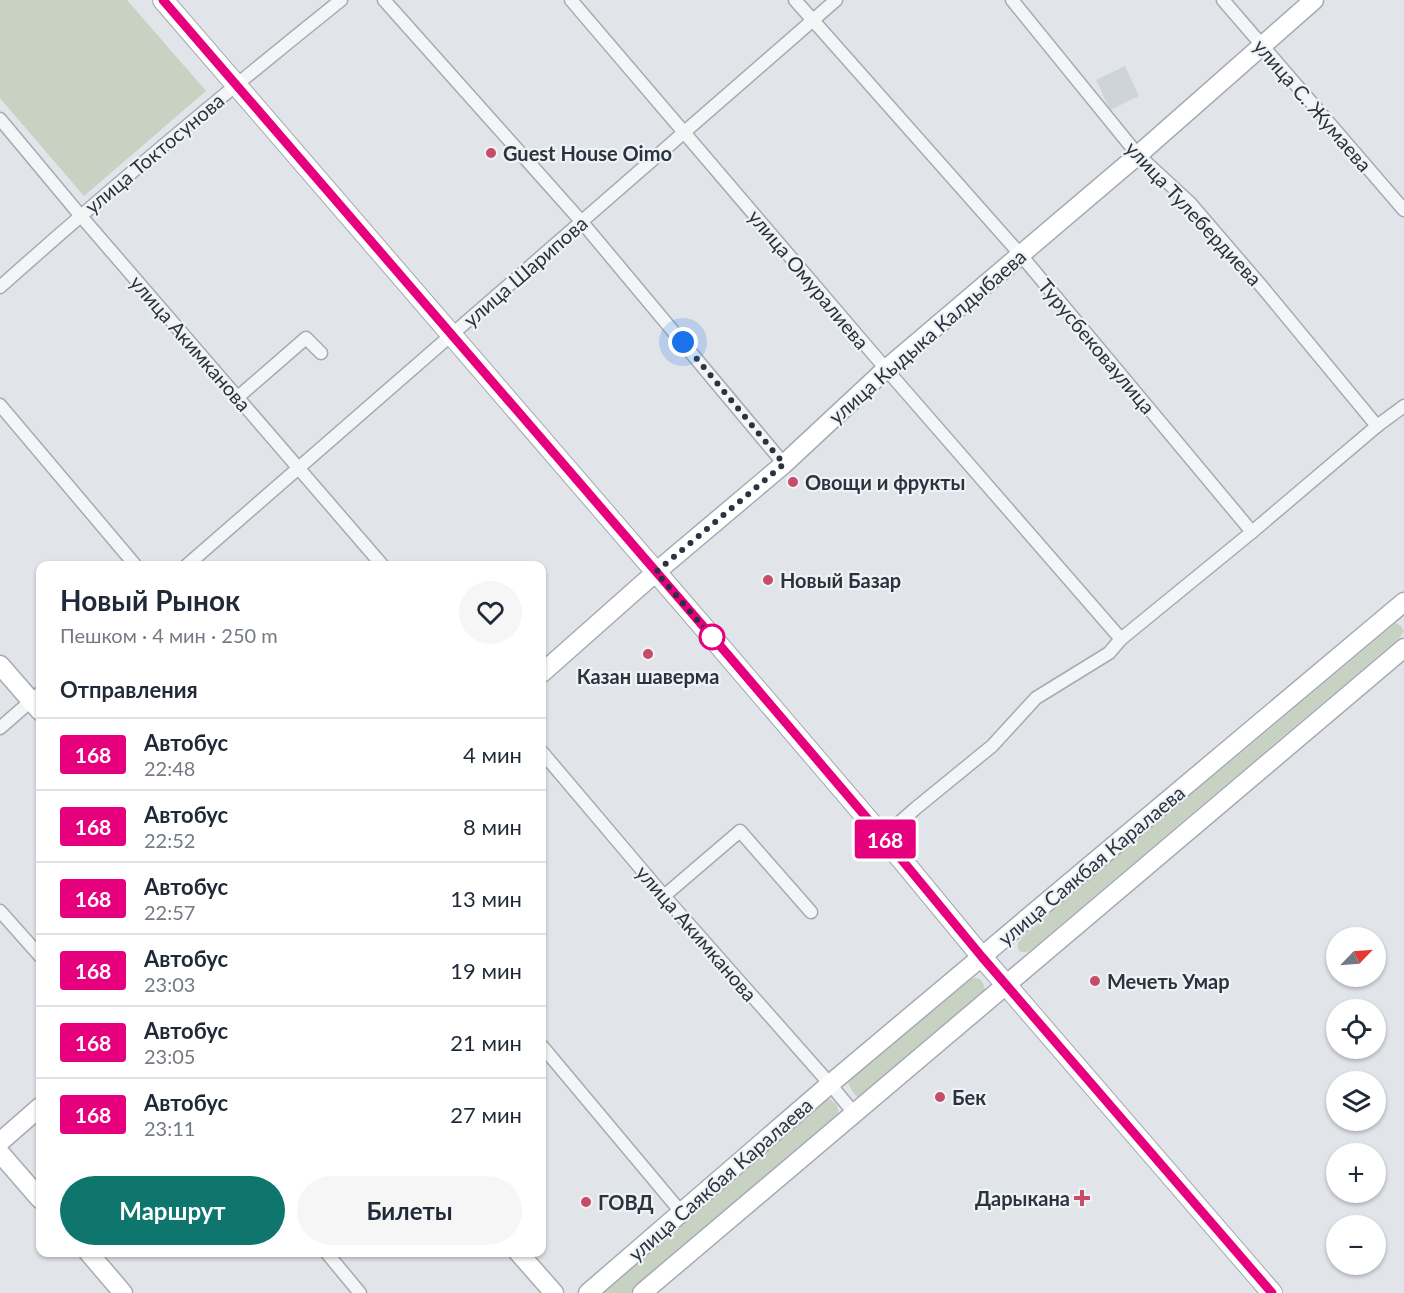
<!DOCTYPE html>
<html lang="ru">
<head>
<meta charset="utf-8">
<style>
  body { margin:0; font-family:Lato,sans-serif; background:#f6f6f7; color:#1f2937; height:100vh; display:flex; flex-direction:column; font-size:22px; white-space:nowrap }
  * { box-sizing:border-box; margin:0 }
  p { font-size:20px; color:#747a83 }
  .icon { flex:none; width:33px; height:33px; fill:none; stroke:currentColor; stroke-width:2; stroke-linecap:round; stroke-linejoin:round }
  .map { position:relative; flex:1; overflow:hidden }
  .panel { position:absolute; left:36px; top:561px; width:510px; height:696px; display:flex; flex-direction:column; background:#fff; border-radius:12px; box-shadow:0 2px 4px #0004 }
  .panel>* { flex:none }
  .badge { padding:0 12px; border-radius:4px; font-size:21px; line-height:39px }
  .needle { width:39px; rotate:65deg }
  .fabs { position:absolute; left:1326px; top:927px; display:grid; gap:12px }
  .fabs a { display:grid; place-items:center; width:60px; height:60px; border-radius:50%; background:#fff; box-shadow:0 2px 4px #0004; font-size:30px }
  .you { position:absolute; width:30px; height:30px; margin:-15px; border:4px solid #fff; border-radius:50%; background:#1a73e8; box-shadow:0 0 0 9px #1a73e833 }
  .map>.badge { position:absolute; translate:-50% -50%; box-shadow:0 0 0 3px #fff }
  h2 { padding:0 24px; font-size:22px; line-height:54px }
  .round { display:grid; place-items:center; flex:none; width:63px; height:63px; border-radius:32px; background:#f6f6f7 }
  .overview { display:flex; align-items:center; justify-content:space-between; height:102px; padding:0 24px }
  h1 { font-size:28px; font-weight:700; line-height:45px }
  .button { display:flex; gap:12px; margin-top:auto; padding:12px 24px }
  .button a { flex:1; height:69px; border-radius:36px; background:#0f766e; color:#fff; font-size:24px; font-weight:700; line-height:69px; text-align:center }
  .button a+a { background:#f6f6f7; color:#1f2937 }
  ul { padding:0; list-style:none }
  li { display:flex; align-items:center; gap:18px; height:72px; padding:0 24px; border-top:2px solid #e0e1e3 }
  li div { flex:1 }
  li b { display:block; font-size:22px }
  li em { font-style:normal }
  li .badge { min-width:66px; font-weight:700; text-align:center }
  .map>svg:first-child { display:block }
  .built { fill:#cfd4da }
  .green { fill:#c7d2c2 }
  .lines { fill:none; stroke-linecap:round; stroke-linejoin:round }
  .street-casing { stroke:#a6abb3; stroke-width:15 }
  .secondary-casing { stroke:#a6abb3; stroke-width:21 }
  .primary-casing { stroke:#a0aab4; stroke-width:22 }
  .street { stroke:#f3f5f7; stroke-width:12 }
  .secondary { stroke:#fff; stroke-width:18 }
  .primary { stroke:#fff; stroke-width:20 }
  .line-casing { stroke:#fff; stroke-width:14 }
  .line { stroke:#e6007e; stroke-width:9 }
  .walk { stroke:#2a333f; stroke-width:6; stroke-dasharray:0 10.8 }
  .poi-dot { fill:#c74c67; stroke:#f0f3f6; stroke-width:2 }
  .stop-dot { fill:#fff; stroke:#e6007e; stroke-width:3 }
  .labels { text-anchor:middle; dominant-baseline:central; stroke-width:4.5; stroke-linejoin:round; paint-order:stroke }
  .street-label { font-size:20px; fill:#2a333f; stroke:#f0f3f6 }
  .poi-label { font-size:20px; font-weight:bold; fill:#2a333f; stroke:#f0f3f6; text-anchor:start }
</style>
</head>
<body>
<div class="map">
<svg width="1404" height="1293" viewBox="0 0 1404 1293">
  <rect width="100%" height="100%" fill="#e1e4e9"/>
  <path class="built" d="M1125,66L1139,96L1110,110L1096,80Z"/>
  <g class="green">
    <path d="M0,0H127L206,91L84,196L0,98Z"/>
    <path d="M1396,623L1401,626L1404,631L1399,638L1033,948L1027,952H1021L1018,949V943L1023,937L1164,815L1223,768Z"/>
    <path d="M975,978L980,979L984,985L985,991L862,1097H857L852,1091L848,1082L852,1076L968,979Z"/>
    <path d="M830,1099C838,1104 839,1109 838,1118L661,1269L631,1293H603L738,1174L824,1102Z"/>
  </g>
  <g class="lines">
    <g class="street-casing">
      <g id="street">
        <path d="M384,0L581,221L784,464"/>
        <path d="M571,0L886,369L1121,639"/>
        <path d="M795,0L1020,254L1252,532"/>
        <path d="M1012,0L1138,155L1190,203L1263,288L1377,426"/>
        <path d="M1223,0L1404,210"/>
        <path d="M0,119L80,215L383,566"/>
        <path d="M0,287C111,188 225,93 341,0"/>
        <path d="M238,397L306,338L321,353"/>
        <path d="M0,405L136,566"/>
        <path d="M186,566L836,0"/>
        <path d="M0,728L40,693"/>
        <path d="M542,752L664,896L830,1084L854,1113"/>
        <path d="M883,837L916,808L992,746L1036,698L1109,653L1121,639L1252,532L1377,426L1404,406"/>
        <path d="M664,896L740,831L811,912"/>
        <path d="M0,911L40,956"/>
        <path d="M542,1046L681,1212"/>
        <path d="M326,1252L360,1293"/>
      </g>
    </g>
    <g class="secondary-casing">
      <g id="secondary">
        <path d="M0,665L40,711"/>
        <path d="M542,673L656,572L784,464L886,369L1138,155L1314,0"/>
        <path d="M0,1142L40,1107"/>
        <path d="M0,1153L40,1199"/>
        <path d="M88,1252L123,1293"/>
        <path d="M518,1252L554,1293"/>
        <path d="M588,1293L830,1084L1404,602"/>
        <path d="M642,1293L1404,648"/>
      </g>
    </g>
    <g class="primary-casing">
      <path id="primary" d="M163,0L712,637L883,837L982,957L1272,1293"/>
    </g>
    <use href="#street" class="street"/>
    <use href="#secondary" class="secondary"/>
    <use href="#primary" class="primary"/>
  </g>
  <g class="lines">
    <g class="line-casing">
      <path id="line" d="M163,0L728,655L883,837L982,957L1272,1293"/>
    </g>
    <use href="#line" class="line"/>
    <path class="walk" d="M683,342L784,464L656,572L712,637"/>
  </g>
  <g class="poi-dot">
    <circle cx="491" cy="153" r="6"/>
    <circle cx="793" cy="482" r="6"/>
    <circle cx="768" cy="580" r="6"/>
    <circle cx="648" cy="654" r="6"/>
    <circle cx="1095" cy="981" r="6"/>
    <circle cx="940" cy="1097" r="6"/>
    <path d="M1079 1189h6v6h6v6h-6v6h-6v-6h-6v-6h6z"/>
    <circle cx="586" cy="1202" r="6"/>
  </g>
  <circle class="stop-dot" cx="712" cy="637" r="12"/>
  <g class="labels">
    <g class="street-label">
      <text transform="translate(1313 105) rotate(49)">улица С. Жумаева</text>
      <text transform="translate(154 153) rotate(-40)">улица Токтосунова</text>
      <text transform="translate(1194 213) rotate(47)">улица Тулебердиева</text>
      <text transform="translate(525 271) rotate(-41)">улица Шарипова</text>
      <text transform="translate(809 279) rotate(50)">улица Омуралиева</text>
      <text transform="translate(927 336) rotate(-41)">улица Кыдыка Калдыбаева</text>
      <text transform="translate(191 343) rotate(49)">улица Акимканова</text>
      <text transform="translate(1097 346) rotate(50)">Турусбековаулица</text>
      <text transform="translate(1091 865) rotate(-40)">улица Саякбая Каралаева</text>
      <text transform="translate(697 933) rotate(49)">улица Акимканова</text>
      <text transform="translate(720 1179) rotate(-41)">улица Саякбая Каралаева</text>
    </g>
    <g class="poi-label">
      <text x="503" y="153">Guest House Oimo</text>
      <text x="805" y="482">Овощи и фрукты</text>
      <text x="780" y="580">Новый Базар</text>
      <text x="648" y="676" text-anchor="middle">Казан шаверма</text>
      <text x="1107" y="981">Мечеть Умар</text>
      <text x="952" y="1097">Бек</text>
      <text x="1070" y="1198" text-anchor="end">Дарыкана</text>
      <text x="598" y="1202">ГОВД</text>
    </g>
  </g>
</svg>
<div class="fabs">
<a><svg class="needle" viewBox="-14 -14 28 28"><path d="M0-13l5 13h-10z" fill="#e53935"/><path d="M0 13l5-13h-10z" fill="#747a83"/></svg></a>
<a><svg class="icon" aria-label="locate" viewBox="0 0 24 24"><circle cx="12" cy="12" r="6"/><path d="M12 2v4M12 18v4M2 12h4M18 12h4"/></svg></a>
<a><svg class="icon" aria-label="layers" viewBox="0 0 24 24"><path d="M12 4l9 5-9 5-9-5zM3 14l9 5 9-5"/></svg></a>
<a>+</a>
<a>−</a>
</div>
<div class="you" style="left:683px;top:342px"></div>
<b class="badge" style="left:885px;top:839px;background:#e6007e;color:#fff">168</b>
<section class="panel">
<div class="overview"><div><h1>Новый Рынок</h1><p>Пешком · 4 мин · 250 m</p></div><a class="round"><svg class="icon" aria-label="heart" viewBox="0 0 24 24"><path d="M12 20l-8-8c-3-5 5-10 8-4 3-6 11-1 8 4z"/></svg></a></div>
<h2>Отправления</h2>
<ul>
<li><span class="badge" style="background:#e6007e;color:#fff">168</span><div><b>Автобус</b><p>22:48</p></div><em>4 мин</em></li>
<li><span class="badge" style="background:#e6007e;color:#fff">168</span><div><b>Автобус</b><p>22:52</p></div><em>8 мин</em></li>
<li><span class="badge" style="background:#e6007e;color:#fff">168</span><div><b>Автобус</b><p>22:57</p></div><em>13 мин</em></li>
<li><span class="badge" style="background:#e6007e;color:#fff">168</span><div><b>Автобус</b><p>23:03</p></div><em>19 мин</em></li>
<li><span class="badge" style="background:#e6007e;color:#fff">168</span><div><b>Автобус</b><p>23:05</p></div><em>21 мин</em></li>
<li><span class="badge" style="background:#e6007e;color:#fff">168</span><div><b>Автобус</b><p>23:11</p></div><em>27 мин</em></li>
</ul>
<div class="button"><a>Маршрут</a><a>Билеты</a></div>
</section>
</div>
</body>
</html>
